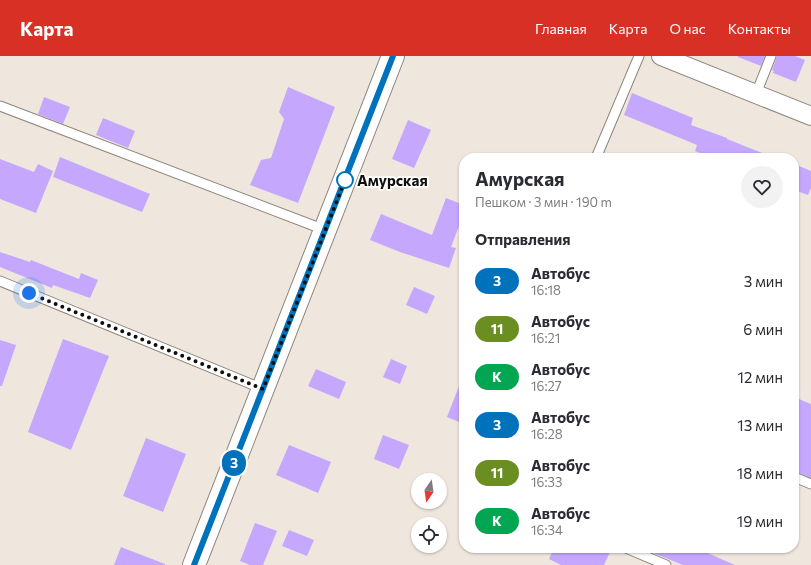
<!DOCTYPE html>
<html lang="ru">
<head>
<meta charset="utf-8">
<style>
  body { margin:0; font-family:Commissioner,sans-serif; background:#f2f2f3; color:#2b2b33; height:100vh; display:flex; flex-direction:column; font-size:15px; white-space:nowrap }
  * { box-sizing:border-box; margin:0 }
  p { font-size:13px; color:#7c7c81 }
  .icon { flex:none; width:22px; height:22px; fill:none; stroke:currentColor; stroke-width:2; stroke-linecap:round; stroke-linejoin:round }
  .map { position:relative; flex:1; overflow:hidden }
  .side { position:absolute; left:459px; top:97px; width:340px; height:400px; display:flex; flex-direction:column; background:#fff; border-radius:16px; box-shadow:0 1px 3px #0004 }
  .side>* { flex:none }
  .badge { padding:0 8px; border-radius:13px; font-size:14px; line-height:26px }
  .needle { width:26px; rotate:193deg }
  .fabs { position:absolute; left:411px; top:417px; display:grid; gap:8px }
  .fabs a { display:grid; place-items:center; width:36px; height:36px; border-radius:50%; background:#fff; box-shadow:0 1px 3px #0004; font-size:20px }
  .you { position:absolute; width:20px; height:20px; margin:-10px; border:3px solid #fff; border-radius:50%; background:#1a73e8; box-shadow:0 0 0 6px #1a73e833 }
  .map>.badge { position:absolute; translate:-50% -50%; box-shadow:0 0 0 2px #fff }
  h2 { padding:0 16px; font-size:15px; line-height:36px }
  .round { display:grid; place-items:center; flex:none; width:42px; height:42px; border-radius:21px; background:#f2f2f3 }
  .overview { display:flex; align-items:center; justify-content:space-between; height:68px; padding:0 16px }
  h1 { font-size:19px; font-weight:700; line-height:30px }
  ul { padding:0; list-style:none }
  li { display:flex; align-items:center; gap:12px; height:48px; padding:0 16px }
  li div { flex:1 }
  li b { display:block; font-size:15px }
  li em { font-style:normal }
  li .badge { min-width:44px; font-weight:700; text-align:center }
  header { display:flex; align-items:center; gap:24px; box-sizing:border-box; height:56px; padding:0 20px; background:#d93025; color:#fff }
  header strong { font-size:19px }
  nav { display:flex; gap:22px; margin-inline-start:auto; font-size:14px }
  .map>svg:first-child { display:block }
  .building { fill:#c5a8fd }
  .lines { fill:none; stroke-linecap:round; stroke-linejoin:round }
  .service-casing { stroke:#8d867e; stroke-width:11 }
  .minor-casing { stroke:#8d867e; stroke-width:20 }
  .secondary-casing { stroke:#8d867e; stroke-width:24 }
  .service { stroke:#fff; stroke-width:9 }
  .minor { stroke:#fff; stroke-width:18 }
  .secondary { stroke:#fff; stroke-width:22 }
  .line-casing { stroke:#fff; stroke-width:9 }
  .line { stroke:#0072bc; stroke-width:6 }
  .walk { stroke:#110e0b; stroke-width:4; stroke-dasharray:0 7.2 }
  .stop-dot { fill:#fff; stroke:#0072bc; stroke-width:2 }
  .labels { text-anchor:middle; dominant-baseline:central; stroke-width:3.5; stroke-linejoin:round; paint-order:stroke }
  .stop-label { font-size:15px; font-weight:bold; fill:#110e0b; stroke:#fff; text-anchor:start }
</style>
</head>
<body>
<header>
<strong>Карта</strong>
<nav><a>Главная</a><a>Карта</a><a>О нас</a><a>Контакты</a></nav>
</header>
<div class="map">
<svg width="811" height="509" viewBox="0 0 811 509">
  <rect width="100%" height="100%" fill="#efe7de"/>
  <g class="building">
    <path d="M738,0H765L761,10L738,1Z"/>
    <path d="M777,0H795L805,4L796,26L773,17L774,15L772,14Z"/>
    <path d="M288,31L335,51L298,147L250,129L261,104L271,102L284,63L279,56Z"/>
    <path d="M632,37L693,62L691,69L727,82V83L772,101V102H712L695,95L697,89L624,59Z"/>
    <path d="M44,41L70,51L63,68L38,58Z"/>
    <path d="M103,62L135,75L128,92L96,79Z"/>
    <path d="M408,64L431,74L414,112L392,103Z"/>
    <path d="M60,101L150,138L142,156L53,121Z"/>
    <path d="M0,103L34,116L38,108L53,115L36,157L0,143Z"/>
    <path d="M794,108L811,115V132L808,139L794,134Z"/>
    <path d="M446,142L464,149V157L451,191L456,192L449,212L400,196L370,184L381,158L432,179Z"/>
    <path d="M0,196L30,206L31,204L79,223L81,217L98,224L90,242L53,229L52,232L0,211Z"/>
    <path d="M414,231L435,240L427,258L406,249Z"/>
    <path d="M63,283L109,300L71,394L28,376Z"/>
    <path d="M0,284L16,289L2,330H0Z"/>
    <path d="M391,303L407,310L400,328L383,321Z"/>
    <path d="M316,313L346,326L339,343L308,330Z"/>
    <path d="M463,320L464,321V368L447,361Z"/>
    <path d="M794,341L811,348V422L794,415Z"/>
    <path d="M383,379L409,389L399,413L374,403Z"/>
    <path d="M146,382L186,398L163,456L123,440Z"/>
    <path d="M289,389L331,406L318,437L276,419Z"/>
    <path d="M255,467L277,475L263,509H250L240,505Z"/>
    <path d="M289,474L314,484L307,500L282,490Z"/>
    <path d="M121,491L165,508V509H114Z"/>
    <path d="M554,492H600L610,496L604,509H561L549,503Z"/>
    <path d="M641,492H696L735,509H683Z"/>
  </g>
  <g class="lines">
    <g class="service-casing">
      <g id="service">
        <path d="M756,38L771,0"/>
        <path d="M0,50L325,174"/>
        <path d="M596,102L639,0"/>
        <path d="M0,225L263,333"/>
        <path d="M794,421L811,428"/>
        <path d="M626,492L666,509"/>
      </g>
    </g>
    <g class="minor-casing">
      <path id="minor" d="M661,0L811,60"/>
    </g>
    <g class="secondary-casing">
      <path id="secondary" d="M194,509L393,0"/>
    </g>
    <use href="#service" class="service"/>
    <use href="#minor" class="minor"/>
    <use href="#secondary" class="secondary"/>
  </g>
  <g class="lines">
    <g class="line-casing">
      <path id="line" d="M194,509L393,0"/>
    </g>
    <use href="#line" class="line"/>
    <path class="walk" d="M29,237L263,333L345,124"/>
  </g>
  <circle class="stop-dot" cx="345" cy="124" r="8"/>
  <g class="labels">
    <g class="stop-label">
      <text x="357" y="124">Амурская</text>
    </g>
  </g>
</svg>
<div class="fabs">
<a><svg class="needle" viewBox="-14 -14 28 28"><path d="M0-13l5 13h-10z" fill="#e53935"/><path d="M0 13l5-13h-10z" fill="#7c7c81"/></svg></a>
<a><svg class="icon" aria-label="locate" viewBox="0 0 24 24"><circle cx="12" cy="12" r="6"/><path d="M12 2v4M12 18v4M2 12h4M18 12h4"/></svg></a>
</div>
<div class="you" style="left:29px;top:237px"></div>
<b class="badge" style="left:234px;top:407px;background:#0072bc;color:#fff">3</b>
<section class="side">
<div class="overview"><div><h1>Амурская</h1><p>Пешком · 3 мин · 190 m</p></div><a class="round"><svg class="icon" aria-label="heart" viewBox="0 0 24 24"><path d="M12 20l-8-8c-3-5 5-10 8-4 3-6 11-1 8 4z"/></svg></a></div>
<h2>Отправления</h2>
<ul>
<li><span class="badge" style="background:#0072bc;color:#fff">3</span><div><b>Автобус</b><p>16:18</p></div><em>3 мин</em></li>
<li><span class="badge" style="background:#6b8e23;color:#fff">11</span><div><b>Автобус</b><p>16:21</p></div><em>6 мин</em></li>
<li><span class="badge" style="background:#00a651;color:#fff">К</span><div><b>Автобус</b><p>16:27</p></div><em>12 мин</em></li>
<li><span class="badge" style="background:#0072bc;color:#fff">3</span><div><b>Автобус</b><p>16:28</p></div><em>13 мин</em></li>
<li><span class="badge" style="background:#6b8e23;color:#fff">11</span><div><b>Автобус</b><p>16:33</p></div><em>18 мин</em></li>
<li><span class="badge" style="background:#00a651;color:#fff">К</span><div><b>Автобус</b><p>16:34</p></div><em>19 мин</em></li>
</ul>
</section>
</div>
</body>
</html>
